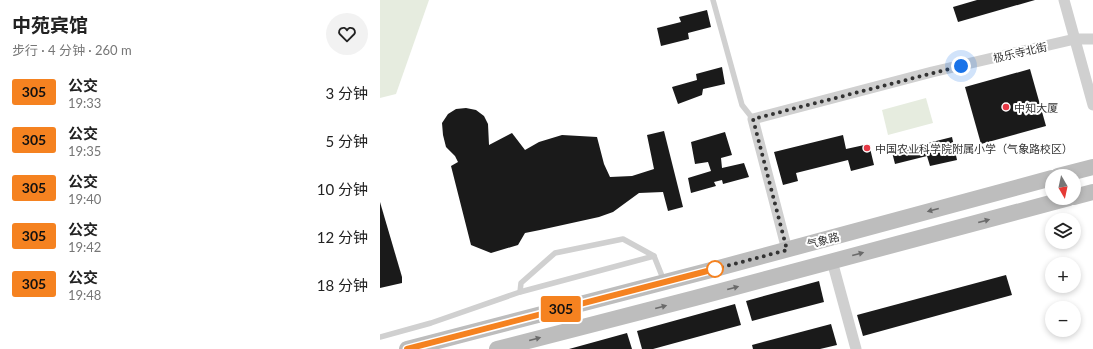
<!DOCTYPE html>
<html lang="zh">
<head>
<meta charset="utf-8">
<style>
  body { margin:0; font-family:Lato,"Noto Sans SC",sans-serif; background:#f2f2f2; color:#222; height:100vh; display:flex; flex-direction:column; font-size:15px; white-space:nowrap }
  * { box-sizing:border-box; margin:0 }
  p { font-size:13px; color:#767676 }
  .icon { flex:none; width:22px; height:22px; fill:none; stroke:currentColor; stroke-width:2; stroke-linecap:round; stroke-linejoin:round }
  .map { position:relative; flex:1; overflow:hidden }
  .drawer { display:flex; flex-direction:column; background:#fff; width:380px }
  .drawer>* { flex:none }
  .badge { padding:0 8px; border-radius:3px; font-size:14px; line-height:26px }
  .needle { width:26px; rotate:171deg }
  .buttons { position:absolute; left:665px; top:169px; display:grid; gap:8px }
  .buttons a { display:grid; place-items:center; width:36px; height:36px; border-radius:50%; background:#fff; box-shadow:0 2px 6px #0003; font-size:20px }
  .you { position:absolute; width:20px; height:20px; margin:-10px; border:3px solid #fff; border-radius:50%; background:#1a73e8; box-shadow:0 0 0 6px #1a73e833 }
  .map>.badge { position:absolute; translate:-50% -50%; box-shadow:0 0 0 2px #fff }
  .round { display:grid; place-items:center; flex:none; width:42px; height:42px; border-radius:21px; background:#f2f2f2 }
  .overview { display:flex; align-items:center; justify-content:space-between; height:68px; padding:0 12px }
  h1 { font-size:19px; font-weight:700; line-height:30px }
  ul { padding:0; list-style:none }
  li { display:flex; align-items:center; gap:12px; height:48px; padding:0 12px }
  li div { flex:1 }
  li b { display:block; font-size:15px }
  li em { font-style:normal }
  li .badge { min-width:44px; font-weight:700; text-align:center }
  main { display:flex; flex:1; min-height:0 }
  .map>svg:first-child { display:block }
  .green { fill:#e6ecdf }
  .building { fill:#1a1a1a }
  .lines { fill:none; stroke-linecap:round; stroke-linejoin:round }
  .lane { stroke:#d0d0d0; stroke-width:5.5 }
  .street { stroke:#d0d0d0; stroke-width:11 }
  .secondary { stroke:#bdbdbd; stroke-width:16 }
  .oneway { fill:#6a6a6a }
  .line-casing { stroke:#fff; stroke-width:9 }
  .line { stroke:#f58220; stroke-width:6 }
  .walk { stroke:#333; stroke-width:4; stroke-dasharray:0 7.2 }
  .poi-dot { fill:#e63946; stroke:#fff; stroke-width:1.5 }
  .stop-dot { fill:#fff; stroke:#f58220; stroke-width:2 }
  .labels { text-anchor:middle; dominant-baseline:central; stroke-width:4; stroke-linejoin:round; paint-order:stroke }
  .street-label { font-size:11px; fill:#333; stroke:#fff }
  .poi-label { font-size:11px; fill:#333; stroke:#fff; text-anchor:start }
</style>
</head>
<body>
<main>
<section class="drawer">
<div class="overview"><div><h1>中苑宾馆</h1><p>步行 · 4 分钟 · 260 m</p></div><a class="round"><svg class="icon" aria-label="heart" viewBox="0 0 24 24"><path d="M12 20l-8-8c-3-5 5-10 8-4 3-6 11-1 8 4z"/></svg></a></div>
<ul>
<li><span class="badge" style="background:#f58220;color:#111">305</span><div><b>公交</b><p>19:33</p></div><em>3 分钟</em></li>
<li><span class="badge" style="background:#f58220;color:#111">305</span><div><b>公交</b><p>19:35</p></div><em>5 分钟</em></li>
<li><span class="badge" style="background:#f58220;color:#111">305</span><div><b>公交</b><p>19:40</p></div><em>10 分钟</em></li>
<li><span class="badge" style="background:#f58220;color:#111">305</span><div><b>公交</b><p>19:42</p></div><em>12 分钟</em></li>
<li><span class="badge" style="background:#f58220;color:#111">305</span><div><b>公交</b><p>19:48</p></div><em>18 分钟</em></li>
</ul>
</section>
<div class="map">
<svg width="713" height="349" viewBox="0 0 713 349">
  <rect width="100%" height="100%" fill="#fff"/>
  <g class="green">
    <path d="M0,0H49L16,94L0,98Z"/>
    <path d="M546,98L553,123L508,135L502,110Z"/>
  </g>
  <g class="building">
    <path d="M597,0H655L578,22L573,7Z"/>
    <path d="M327,10L331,27L308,33L309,39L281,46L277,28L301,22L299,17Z"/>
    <path d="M342,67L345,84L323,89L322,95L298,104L292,87L317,80L316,74Z"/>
    <path d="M650,69L666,126L601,144L585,87Z"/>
    <path d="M86,108L96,110L104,116L108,124L109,145L132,133L145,150L159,142L182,135L217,137L224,164L230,177L252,176L274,169L267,135L284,131L303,207L288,211L283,192L259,193L233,212L219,217L160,230L145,233L138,245L111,253L91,245L71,166L78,162L75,156L66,147L63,135L62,123L68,114L76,109Z"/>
    <path d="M345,132L352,155L341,158L342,168L364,163L369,177L343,184L342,180L334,182L336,186L311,193L308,178L331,171L328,162L315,164L311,142Z"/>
    <path d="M463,135L466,149L489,144L494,165L471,171L468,160L416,173L418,181L403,185L394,152Z"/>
    <path d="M572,137L577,160L550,166L547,156L515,164L512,152Z"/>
    <path d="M0,202L22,277V283L0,288Z"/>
    <path d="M626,275L632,295L483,336L477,315Z"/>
    <path d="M439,281L444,302L372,321L366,301Z"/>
    <path d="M355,304L361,325L273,349H262L257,331Z"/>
    <path d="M451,324L457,345L440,349H373L372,345Z"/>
    <path d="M247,333L252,349H189Z"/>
  </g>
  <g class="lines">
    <g class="lane">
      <path d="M333,0L362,105L373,119"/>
      <path d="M140,292L141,283L175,253L243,239L274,256"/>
      <path d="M0,337L51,323L140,292L274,256L284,281"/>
    </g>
    <g class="street">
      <path d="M684,0L713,105"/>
      <path d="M407,250L373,119L552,72L695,39H713"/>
      <path d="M452,261L476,349"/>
    </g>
    <g class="secondary">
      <path d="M678,176L713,167"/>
      <path d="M694,197L713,192"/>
      <path d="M27,349L335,269L672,178"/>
      <path d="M117,349L315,298L689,198"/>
    </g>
  </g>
  <defs><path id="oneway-solid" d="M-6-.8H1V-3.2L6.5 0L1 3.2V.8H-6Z"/></defs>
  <g class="oneway">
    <use href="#oneway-solid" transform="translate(553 210) rotate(165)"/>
    <use href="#oneway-solid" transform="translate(604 221) rotate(-15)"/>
    <use href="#oneway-solid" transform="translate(478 254) rotate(-15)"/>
    <use href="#oneway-solid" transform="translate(353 288) rotate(-15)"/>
    <use href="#oneway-solid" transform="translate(281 307) rotate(-15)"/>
    <use href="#oneway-solid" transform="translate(155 339) rotate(-15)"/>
  </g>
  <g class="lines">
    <g class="line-casing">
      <path id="line" d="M27,349L335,269"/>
    </g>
    <use href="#line" class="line"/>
    <path class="walk" d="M335,269L407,250L373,119L581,66"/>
  </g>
  <g class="poi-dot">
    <circle cx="626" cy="107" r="4"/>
    <circle cx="487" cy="148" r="4"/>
  </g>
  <circle class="stop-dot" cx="335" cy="269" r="8"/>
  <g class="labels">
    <g class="street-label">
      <text transform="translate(640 52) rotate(-13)">极乐寺北街</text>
      <text transform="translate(443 240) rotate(-15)">气象路</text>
    </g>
    <g class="poi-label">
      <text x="634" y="107">中知大厦</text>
      <text x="495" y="148">中国农业科学院附属小学（气象路校区）</text>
    </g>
  </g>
</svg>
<div class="buttons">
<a><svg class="needle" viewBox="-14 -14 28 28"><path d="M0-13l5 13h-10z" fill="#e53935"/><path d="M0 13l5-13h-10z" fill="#767676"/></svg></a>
<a><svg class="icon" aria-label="layers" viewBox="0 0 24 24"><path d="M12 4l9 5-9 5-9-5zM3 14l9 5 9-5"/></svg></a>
<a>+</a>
<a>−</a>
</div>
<div class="you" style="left:581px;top:66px"></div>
<b class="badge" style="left:181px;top:309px;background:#f58220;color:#111">305</b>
</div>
</main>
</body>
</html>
